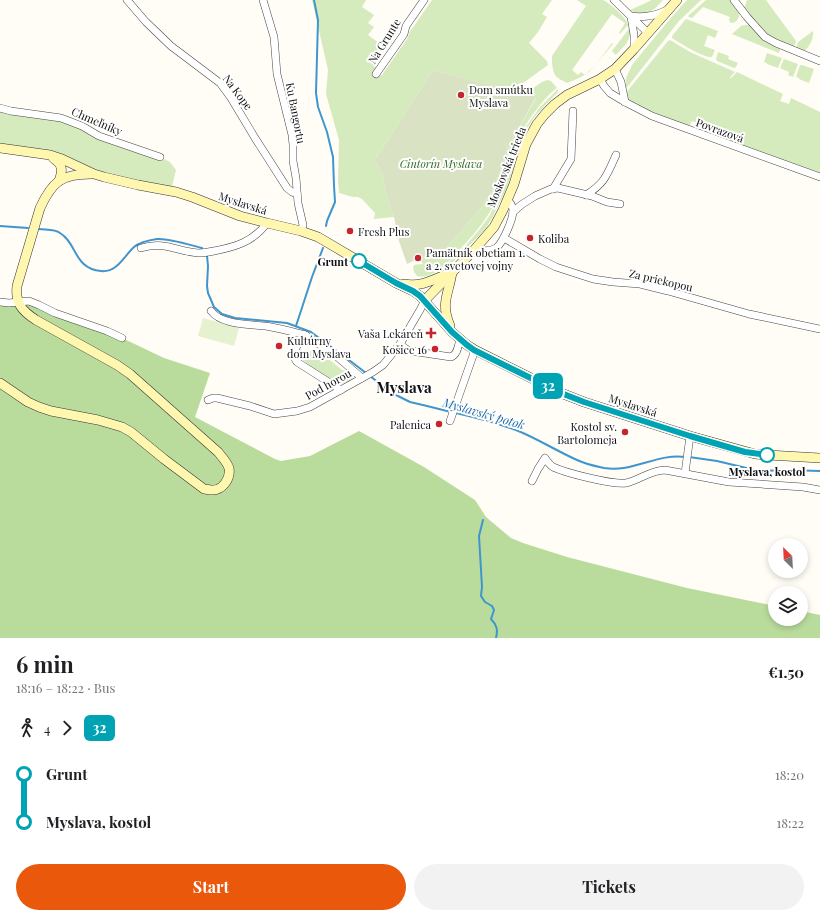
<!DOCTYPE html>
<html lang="en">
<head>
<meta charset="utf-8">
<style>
  body { margin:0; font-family:"Playfair Display",serif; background:#f2f2f2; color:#202124; height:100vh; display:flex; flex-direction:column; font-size:15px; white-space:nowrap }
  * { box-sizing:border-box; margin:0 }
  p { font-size:13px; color:#757577 }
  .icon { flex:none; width:22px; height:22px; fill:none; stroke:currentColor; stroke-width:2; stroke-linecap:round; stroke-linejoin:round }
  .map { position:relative; height:638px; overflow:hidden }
  .sheet { display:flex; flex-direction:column; background:#fff; flex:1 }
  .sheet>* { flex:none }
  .badge { padding:0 8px; border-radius:6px; font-size:14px; line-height:26px }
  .needle { width:26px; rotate:336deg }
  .fabs { position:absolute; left:768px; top:538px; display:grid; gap:8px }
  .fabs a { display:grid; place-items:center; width:40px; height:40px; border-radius:50%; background:#fff; box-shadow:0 2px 6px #0003; font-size:20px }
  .map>.badge { position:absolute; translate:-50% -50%; box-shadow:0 0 0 2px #fff }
  .legs { display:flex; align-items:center; gap:6px; height:44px; padding:0 16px; font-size:13px }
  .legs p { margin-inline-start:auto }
  .overview { display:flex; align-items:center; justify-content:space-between; height:68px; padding:0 16px }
  h1 { font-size:22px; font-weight:700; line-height:30px }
  .action { display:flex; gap:8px; margin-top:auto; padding:8px 16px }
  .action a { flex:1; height:46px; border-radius:24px; background:#ea580c; color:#fff; font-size:16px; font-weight:700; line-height:46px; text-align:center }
  .action a+a { background:#f2f2f2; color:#202124 }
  ul { padding:0 16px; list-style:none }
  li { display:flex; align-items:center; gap:14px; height:48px; font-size:15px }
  li i { display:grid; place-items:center; width:6px; height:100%; margin:0 5px; background:currentColor }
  li i::after { content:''; width:10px; height:10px; margin:-5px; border:3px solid; border-radius:50%; background:#fff }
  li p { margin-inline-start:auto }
  li:first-child i { background:linear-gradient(#0000 50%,currentColor 0) }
  li:last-child i { background:linear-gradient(currentColor 50%,#0000 0) }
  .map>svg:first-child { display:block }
  .green { fill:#d5ebbd }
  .forest { fill:#b9dc9c }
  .cemetery { fill:#d9e3c4 }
  .pitch { fill:#e6f2cf }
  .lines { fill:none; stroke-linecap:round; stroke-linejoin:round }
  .stream { stroke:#3f96cf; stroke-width:2 }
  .street-casing { stroke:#444; stroke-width:8 }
  .secondary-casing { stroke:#333; stroke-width:10 }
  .street { stroke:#fff; stroke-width:7 }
  .secondary { stroke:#fff6b0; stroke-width:9 }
  .line-1-casing { stroke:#fff; stroke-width:9 }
  .line-1 { stroke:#00a3b4; stroke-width:6 }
  .poi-dot { fill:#c4262e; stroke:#fff; stroke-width:1.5 }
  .stop-1-dot { fill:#fff; stroke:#00a3b4; stroke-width:2 }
  .labels { text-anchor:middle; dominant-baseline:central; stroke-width:4; stroke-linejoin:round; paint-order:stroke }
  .street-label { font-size:11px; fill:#111; stroke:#fff }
  .poi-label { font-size:11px; fill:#111; stroke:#fff; text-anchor:start }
  .park-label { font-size:11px; font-style:italic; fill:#2f6b1f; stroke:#fff }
  .stop-label { font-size:11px; font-weight:bold; fill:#111; stroke:#fff; text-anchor:end }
  .water-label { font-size:12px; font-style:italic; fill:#1768a6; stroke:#fff }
  .district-label { font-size:15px; font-weight:bold; fill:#111; stroke:#fff }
</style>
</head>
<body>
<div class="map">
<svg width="820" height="638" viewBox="0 0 820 638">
  <rect width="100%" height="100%" fill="#fffdf5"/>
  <g class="green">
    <path d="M312,0H366L362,7L374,15L368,23L374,27L368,35L386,48L373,65L377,68L379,76L382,75L407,39L411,29H412L432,0H552L542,14L547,17L538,32L529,43L547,61L548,65L512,91L433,70L375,160L382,173L387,197L394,217L374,219L375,213L362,199L358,197H353L339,193L338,181L339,140L326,94L328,70Z"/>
    <path d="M577,0C583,0 598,0 603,0C610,3 627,18 628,25L620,34L619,33L625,23L612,14L572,70L578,75L581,72L585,75L596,64L612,43L613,44L589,72C582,77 575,80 567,83C564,81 560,80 558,78C552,74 552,63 552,56L586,6Z"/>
    <path d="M651,0H663C653,11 645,20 630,10L650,1Z"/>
    <path d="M687,0H701L679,21L625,90L626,78L632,65L669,20Z"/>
    <path d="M706,0H730L739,13C740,18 736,23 731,23L729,20L730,17L703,7L692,18L689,17L688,16Z"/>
    <path d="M747,0H766L796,41L794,47L781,42L767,35L744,8Z"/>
    <path d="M686,19L718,31L715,38L708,35L704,46L715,50L712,57C703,58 680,43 672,38V36Z"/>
    <path d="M744,25H749L763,40L779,48L780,50L779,53L732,34L741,26Z"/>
    <path d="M631,26C631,41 625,45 616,55L612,51Z"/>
    <path d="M813,31C814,37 810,47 804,51L796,48L798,42Z"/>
    <path d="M670,40L690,52L735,72L730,77L731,78L737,72L783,94L780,101L789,104L791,98L820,112V174L709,133L710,128L706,125L692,121L689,126L654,113L629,102L625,94L668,41Z"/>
    <path d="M718,52L729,56L728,59L738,63L736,67L734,68L717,61L716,59Z"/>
    <path d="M767,53L782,58L778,68L767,64V63L764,62Z"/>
    <path d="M784,59L798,64L793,77L788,75L789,72L780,68Z"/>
    <path d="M800,65H802L814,69L809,83L799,79V78L796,77Z"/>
    <path d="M547,80L551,81L557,88C546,95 527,121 521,133C513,148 510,166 504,182C498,197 491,212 481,225C472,237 461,248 451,259C444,267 428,280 417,276L414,272L413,267C415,263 420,265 423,264L419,258H428L439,255L457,236L480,209L487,199L495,185L508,147L536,98L520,93L521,92L526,93L542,82Z"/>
    <path d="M558,89V92L535,116L523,135L517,151L511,176L505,192L492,218L486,228L478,237L461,253L442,274L418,280L441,271L444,267L467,244L479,230L490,215L501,191L508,173L516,148L522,132L540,107Z"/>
    <path d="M0,108L49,116L160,157L170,162L176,170L171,191L138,185L62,159L0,149Z"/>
    <path d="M315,348L342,370L351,372L353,374V379C350,381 345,383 341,384C334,384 302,361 298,355V353L300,349L306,355L312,349Z"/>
  </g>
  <path class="forest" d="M29,301L122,338L164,358L210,373L195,417L275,459L281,461L310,456L359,431L424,467L475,500L486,517L511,538L523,543L567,557L687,588L775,606V619H801V611L820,615V638H0V302Z"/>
  <path class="cemetery" d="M433,70L536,97L508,147L495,185L487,199L480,209L457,236L439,255L428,258L417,259L407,264L399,241L394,217L387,197L382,173L375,160Z"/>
  <path class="pitch" d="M203,318L239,328L234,346L198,336Z"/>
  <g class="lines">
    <g class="stream">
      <path d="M314,0L318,20L316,93L318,107L327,132L333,157L334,186L335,202L327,221L326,226"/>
      <path d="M0,226L28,228"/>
      <path d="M39,229C46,230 55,229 60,233C77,243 74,269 101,271C117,273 124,256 134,247C140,242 150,240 157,239C169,238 190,245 202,248"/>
      <path d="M207,256L208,266L207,286L208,293L214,307L222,314L235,318L287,323L311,332L353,363L392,393L410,402L427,406L451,412"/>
      <path d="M296,326L312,277L323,248"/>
      <path d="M456,413C478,418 502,424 523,433C541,441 559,452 577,460C585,464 595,466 604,468C632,473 658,453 685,457"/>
      <path d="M689,457L717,461L759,471L786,470L820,471"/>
      <path d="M483,520L479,536L482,587L481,596L485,602L492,606L494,610L491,619C497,625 498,630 496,638"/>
    </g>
    <g class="street-casing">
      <g id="street">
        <path d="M127,0L146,22L171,46L220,83L231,98L255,138L287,188L292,192L297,194"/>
        <path d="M263,0L274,37L277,74L292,135L293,145V161L296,178L298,203L303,225L301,231"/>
        <path d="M614,0L648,33"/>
        <path d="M734,0L747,17L765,37L776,43L820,61"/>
        <path d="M631,16C644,18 655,16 667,10"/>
        <path d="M631,17L634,35V49"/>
        <path d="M615,69L621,82L625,102"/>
        <path d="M376,74L404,34L406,26L424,0"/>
        <path d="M600,79L604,86L610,93L625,102L652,116L820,177"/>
        <path d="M0,108L11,111L61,118L82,126L99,136L160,157"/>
        <path d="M553,189L571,159L573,111"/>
        <path d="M586,195C605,183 607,175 616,155"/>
        <path d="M513,212L521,205L535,196L551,189L558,188L592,196L607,202L620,204"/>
        <path d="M504,238L540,259L556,267L593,279L613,282L640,284L668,291L749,314L820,329"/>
        <path d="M141,248C165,241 176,251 198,253C203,253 209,252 214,251C235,247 253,242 267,223"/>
        <path d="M475,249C482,251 490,252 496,248C503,243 513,219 513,211C513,206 511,204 508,200"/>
        <path d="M0,302L9,303L29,301L39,305L55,313L107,331L122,338"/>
        <path d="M211,311C222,326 254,324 271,327C282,329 293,332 305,335"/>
        <path d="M400,344L406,349L411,351L451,357C458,354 458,346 460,339"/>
        <path d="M341,390L297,362C296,360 294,359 294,356C293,349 301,340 305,335L334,354L362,378"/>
        <path d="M208,400L213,398H217L250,406L274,414L297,411L310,407L373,372L383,365L400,344L420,310L425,300"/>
        <path d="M450,421L475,350"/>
        <path d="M685,473L690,436"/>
        <path d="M532,481L538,469L545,458C547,461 550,465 553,467C566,473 613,485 626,483C640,480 651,470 665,470L729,482L803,487L820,490"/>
      </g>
    </g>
    <g class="secondary-casing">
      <g id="secondary">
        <path d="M0,148L50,155L62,159L94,174L104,177L138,185L176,192L192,197L240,216L267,223L301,231L318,237L396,283L413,291L420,296L452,332L467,345L475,350L561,393L584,402L690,436L755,454L768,455L820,458"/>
        <path d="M53,158C63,165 63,170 59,181"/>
        <path d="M404,284C419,287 431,281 445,275"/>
        <path d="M425,300L475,249L494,227L503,210L514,184L526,144L537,124L545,114L555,104L567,95L600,79L615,69L634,49L677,0"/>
        <path d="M450,326C440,302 449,294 452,272"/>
        <path d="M0,383L28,402L39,407L51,411L98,420L122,427L131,432L164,459L204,489C205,489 210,490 211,490C222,491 231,479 229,468C227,462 222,457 218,452L130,374L117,365L36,320C22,311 15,303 17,286L40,208C52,182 61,174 91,174"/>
      </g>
    </g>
    <use href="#street" class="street"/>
    <use href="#secondary" class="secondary"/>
  </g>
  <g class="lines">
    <g class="line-1-casing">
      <path id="line-1" d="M359,261L396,283L413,291L420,296L452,332L467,345L474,350L561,393L584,402L690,436L745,452L767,455"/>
    </g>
    <use href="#line-1" class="line-1"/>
  </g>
  <g class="poi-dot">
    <circle cx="461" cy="95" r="4"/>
    <circle cx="350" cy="231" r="4"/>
    <circle cx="530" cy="238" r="4"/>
    <circle cx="418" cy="258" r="4"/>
    <path d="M429 327h4v4h4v4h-4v4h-4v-4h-4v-4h4z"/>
    <circle cx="279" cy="346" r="4"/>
    <circle cx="435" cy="349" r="4"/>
    <circle cx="439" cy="424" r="4"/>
    <circle cx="625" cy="432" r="4"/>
  </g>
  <g class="stop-1-dot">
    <circle cx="359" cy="261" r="7"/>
    <circle cx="767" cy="455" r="7"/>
  </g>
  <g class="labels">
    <g class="street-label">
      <text transform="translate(384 41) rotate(-58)">Na Grunte</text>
      <text transform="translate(238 92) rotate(53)">Na Kope</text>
      <text transform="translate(296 113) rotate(79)">Ku Bangortu</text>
      <text transform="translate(97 121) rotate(23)">Chmeľníky</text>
      <text transform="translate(720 130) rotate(20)">Povrazová</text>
      <text transform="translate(506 167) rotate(-68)">Moskovská trieda</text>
      <text transform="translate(243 203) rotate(18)">Myslavská</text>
      <text transform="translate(661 280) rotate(13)">Za priekopou</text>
      <text transform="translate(328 384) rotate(-29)">Pod horou</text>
      <text transform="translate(633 405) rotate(18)">Myslavská</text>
    </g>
    <g class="poi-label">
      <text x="469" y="89">Dom smútku<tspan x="469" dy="13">Myslava</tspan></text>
      <text x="358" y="231">Fresh Plus</text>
      <text x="538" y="238">Koliba</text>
      <text x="426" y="252">Pamätník obetiam 1.<tspan x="426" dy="13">a 2. svetovej vojny</tspan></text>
      <text x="423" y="333" text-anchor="end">Vaša Lekáreň</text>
      <text x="287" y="340">Kultúrny<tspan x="287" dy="13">dom Myslava</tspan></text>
      <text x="427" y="349" text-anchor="end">Košice 16</text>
      <text x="431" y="424" text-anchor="end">Palenica</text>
      <text x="617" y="426" text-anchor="end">Kostol sv.<tspan x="617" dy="13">Bartolomeja</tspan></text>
    </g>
    <g class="park-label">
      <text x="441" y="163">Cintorín Myslava</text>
    </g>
    <g class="stop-label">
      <text x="348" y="261">Grunt</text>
      <text x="767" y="471" text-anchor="middle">Myslava, kostol</text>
    </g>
    <g class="water-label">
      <text transform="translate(484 413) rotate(16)">Myslavský potok</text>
    </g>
    <g class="district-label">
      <text x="404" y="387">Myslava</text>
    </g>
  </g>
</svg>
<div class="fabs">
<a><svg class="needle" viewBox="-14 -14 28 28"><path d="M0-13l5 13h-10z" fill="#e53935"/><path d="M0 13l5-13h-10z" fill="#757577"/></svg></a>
<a><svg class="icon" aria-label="layers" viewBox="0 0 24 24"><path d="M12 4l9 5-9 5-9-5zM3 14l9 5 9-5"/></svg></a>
</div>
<b class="badge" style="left:548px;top:386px;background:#00a3b4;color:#fff">32</b>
</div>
<section class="sheet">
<div class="overview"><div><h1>6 min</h1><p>18:16 – 18:22 · Bus</p></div><b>€1.50</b></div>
<div class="legs"><svg class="icon" aria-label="walk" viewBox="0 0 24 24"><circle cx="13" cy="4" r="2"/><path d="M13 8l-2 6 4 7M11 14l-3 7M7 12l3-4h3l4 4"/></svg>4<svg class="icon" aria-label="forward" viewBox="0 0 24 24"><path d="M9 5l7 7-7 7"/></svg><b class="badge" style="background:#00a3b4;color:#fff">32</b></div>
<ul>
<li><i style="color:#00a3b4"></i><b>Grunt</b><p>18:20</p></li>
<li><i style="color:#00a3b4"></i><b>Myslava, kostol</b><p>18:22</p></li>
</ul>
<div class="action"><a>Start</a><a>Tickets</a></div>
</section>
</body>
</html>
